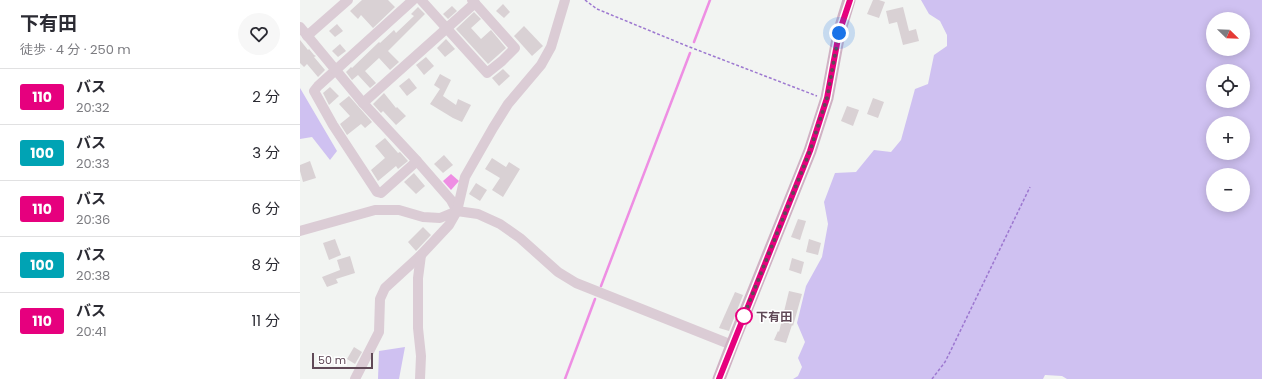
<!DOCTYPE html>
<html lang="ja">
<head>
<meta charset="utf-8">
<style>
  body { margin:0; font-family:Poppins,"Noto Sans JP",sans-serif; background:#f7f7f7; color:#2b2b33; height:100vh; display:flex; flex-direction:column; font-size:15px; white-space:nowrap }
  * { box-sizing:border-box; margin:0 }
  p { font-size:13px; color:#7c7c81 }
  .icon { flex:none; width:22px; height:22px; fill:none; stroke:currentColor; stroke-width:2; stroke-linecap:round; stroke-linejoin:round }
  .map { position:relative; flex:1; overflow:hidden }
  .panel { display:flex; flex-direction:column; background:#fff; width:300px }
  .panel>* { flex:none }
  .badge { padding:0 8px; border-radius:3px; font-size:14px; line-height:26px }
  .needle { width:26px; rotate:113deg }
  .controls { position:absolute; left:906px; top:12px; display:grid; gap:8px }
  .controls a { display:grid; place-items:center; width:44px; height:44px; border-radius:50%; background:#fff; box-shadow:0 2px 10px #0003; font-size:20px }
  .scale { position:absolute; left:12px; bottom:10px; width:61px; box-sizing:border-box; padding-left:4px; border:2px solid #604957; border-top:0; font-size:11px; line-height:14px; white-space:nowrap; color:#604957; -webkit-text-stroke:3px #fff; paint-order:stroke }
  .you { position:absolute; width:20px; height:20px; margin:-10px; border:3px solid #fff; border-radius:50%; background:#1a73e8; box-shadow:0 0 0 6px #1a73e833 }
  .map>.badge { position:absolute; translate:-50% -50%; box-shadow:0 0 0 2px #fff }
  .round { display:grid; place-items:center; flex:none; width:42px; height:42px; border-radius:21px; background:#f7f7f7 }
  .head { display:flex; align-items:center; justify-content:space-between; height:68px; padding:0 20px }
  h1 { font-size:19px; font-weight:700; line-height:30px }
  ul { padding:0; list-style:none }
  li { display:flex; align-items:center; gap:12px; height:56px; padding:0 20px; border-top:1px solid #e1e1e2 }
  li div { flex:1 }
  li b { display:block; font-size:15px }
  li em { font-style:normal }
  li .badge { min-width:44px; font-weight:700; text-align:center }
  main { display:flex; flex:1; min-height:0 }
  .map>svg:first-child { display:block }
  .green { fill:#cfc1f1; fill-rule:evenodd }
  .water { fill:#ee8ee3 }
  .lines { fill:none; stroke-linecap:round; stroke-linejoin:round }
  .stream { stroke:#ee8ee3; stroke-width:2.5 }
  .building { fill:#d9d1d4 }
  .path { stroke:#9d78d0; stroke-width:1.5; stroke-dasharray:3 2; stroke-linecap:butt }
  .minor { stroke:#dbccd5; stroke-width:10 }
  .major { stroke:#d0b2c4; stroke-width:13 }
  .line-casing { stroke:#fff; stroke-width:9 }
  .line { stroke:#e6007e; stroke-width:6 }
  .walk { stroke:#604957; stroke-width:4; stroke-dasharray:0 7.2 }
  .stop-dot { fill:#fff; stroke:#e6007e; stroke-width:2 }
  .labels { text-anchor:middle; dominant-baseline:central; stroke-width:3; stroke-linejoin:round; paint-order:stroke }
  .stop-label { font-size:12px; font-weight:bold; fill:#604957; stroke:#fff; text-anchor:start }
</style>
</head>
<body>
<main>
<section class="panel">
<div class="head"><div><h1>下有田</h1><p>徒歩 · 4 分 · 250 m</p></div><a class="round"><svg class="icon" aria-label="heart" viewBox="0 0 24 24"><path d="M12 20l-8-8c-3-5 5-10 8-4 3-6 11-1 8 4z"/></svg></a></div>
<ul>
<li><span class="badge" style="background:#e6007e;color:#fff">110</span><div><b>バス</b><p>20:32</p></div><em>2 分</em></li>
<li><span class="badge" style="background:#00a3b4;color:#fff">100</span><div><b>バス</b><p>20:33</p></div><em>3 分</em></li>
<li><span class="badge" style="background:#e6007e;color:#fff">110</span><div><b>バス</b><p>20:36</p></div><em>6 分</em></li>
<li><span class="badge" style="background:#00a3b4;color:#fff">100</span><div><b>バス</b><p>20:38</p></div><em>8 分</em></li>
<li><span class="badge" style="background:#e6007e;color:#fff">110</span><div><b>バス</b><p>20:41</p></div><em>11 分</em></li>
</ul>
</section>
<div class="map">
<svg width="962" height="379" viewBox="0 0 962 379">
  <rect width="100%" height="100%" fill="#f2f4f2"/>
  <g class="green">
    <path d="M621,0H962V379H767L762,376L745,375L743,379H493L498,376L502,367L498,358L505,342L497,323L506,286L522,257L528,224L524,202L535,173L556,172L574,150L591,152L601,140L615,89L628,84L634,55L647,46V35L640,21L629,14ZM913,19H943V49H913ZM913,71H943V101H913ZM913,123H943V153H913ZM913,175H943V205H913Z"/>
    <path d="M0,88L37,151L30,160L12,137L0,139Z"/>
    <path d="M105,347L99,379H78L79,351Z"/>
  </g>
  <path class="water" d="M151,174L159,181L151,190L143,181Z"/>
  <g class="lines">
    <g class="stream">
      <path d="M394,42L410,0"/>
      <path d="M301,286L390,53"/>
      <path d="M265,379L295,299"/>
    </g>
  </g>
  <g class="building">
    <path d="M62,0H88L95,7L73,28L61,15L58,19L50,11Z"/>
    <path d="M573,0H579L585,2L579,18L567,14Z"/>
    <path d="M203,4L210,12L204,18L196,11Z"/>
    <path d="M152,6L157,11L148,19L143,14Z"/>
    <path d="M118,7L125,14L88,51L99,62L90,70L79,58L65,71L76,83L70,88L58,75L52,80L46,72L51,67L52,68L79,42L80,43L94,30L96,33L114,16L111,14Z"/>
    <path d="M603,7L609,31L616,29L619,41L603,45L597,22L589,24L586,11Z"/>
    <path d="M174,12L181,19L171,28L181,39L191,30L206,48L188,64L156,29Z"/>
    <path d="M37,24L43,31L35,37L29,31Z"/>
    <path d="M224,26L243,46L232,56L214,36Z"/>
    <path d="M146,39L155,49L145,57L137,48Z"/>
    <path d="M0,40L8,50L9,49L14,55L16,56L14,57L25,70L18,77L7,64L4,67L0,63Z"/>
    <path d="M40,44L46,51L38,57L32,51Z"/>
    <path d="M126,57L134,66L124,75L116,65Z"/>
    <path d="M203,69L210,76L199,86L192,78Z"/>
    <path d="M140,74L151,80L143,96L156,105L158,99L171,105L162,122L153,118L130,104L140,89L134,85Z"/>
    <path d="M109,78L117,88L107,96L99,86Z"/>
    <path d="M30,87L39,96L29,105L23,93Z"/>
    <path d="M84,93L96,108L97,107L106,116L96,125L83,111L81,113L73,104Z"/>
    <path d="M49,96L72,122L65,128L61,124L47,135L40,124L50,116L39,104Z"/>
    <path d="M573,98L584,102L578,118L567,114Z"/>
    <path d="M547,106L559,110L553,126L541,121Z"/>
    <path d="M85,138L98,153L100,152L108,161L98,169L96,166L78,181L71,170L85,158L75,146Z"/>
    <path d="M144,155L153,165L143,173L134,164Z"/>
    <path d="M192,158L206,167L209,162L220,169L203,197L192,190L200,178L185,169Z"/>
    <path d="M10,161L16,178L3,182L0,171V165Z"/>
    <path d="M114,173L125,186L116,194L104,182Z"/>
    <path d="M176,183L187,190L180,201L169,194Z"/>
    <path d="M498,219L506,221L500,240L491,237Z"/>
    <path d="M123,227L131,235L116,251L108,242Z"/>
    <path d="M35,239L41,255L29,260L23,243Z"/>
    <path d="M509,239L521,243L518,255L506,252Z"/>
    <path d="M50,256L55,273L36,279L38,283L27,287L22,277L40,270L37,260Z"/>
    <path d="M492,258L504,262L501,274L489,270Z"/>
    <path d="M489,291L502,294L493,326L492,325L486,343L474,340L478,331L479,332Z"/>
    <path d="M435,292L443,295L429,331L419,328Z"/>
    <path d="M54,347L62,352L55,364L47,359Z"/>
  </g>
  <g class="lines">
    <g class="path">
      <path d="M285,0L297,9L387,46L517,96"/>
      <path d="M632,379L645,362L651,350L730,187"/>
    </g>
    <g class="minor">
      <path d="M113,0L18,86L14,91L33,125L77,192L81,193L117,161"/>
      <path d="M121,0L187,73L202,61L215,48L172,0"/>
      <path d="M0,27L63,103L117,161L151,200L157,211"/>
      <path d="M7,36L48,0"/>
      <path d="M63,103L175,3"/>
      <path d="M0,231L75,210H99L123,217L140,218L157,211L178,214L200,224L220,238L258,272L276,283L432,345"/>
      <path d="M55,379L79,332L80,299L85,288L121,255L149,225L157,211L165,177L193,128L208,104L241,65L251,47L265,0"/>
      <path d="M120,379L121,356L118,328V278L121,255"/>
    </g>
    <path class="major" d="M419,379L432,345L510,151L527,98L539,33L549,0"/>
  </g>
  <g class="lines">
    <g class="line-casing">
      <path id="line" d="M419,379L510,151L527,98L539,33L550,0"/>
    </g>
    <use href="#line" class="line"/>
    <path class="walk" d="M444,316L443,318L510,151L527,98L539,33"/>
  </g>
  <circle class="stop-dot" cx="444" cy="316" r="8"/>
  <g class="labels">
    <g class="stop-label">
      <text x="456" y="316">下有田</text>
    </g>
  </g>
</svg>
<div class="controls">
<a><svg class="needle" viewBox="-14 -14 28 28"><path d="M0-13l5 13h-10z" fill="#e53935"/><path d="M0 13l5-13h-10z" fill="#7c7c81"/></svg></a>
<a><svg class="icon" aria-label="locate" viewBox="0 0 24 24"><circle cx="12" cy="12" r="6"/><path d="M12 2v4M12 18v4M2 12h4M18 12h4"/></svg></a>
<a>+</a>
<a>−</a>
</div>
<div class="scale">50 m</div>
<div class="you" style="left:539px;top:33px"></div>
</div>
</main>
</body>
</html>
